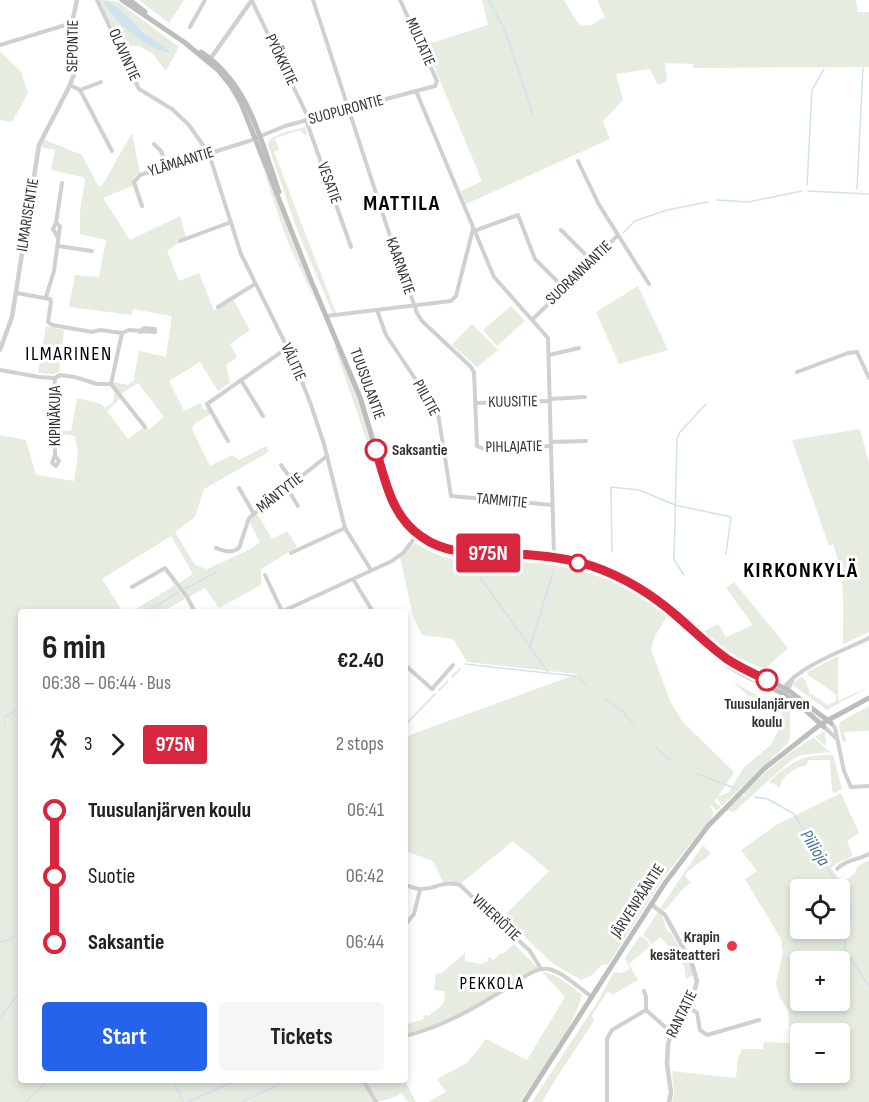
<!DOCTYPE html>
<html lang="en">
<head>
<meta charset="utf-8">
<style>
  body { margin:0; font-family:"Sofia Sans Condensed",sans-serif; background:#f6f6f6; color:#202124; height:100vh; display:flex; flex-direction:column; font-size:22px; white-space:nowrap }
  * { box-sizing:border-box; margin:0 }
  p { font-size:20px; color:#757577 }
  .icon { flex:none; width:33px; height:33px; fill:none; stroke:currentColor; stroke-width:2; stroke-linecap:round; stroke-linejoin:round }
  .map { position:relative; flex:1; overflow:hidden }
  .panel { position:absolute; left:18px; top:609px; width:390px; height:474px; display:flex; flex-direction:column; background:#fff; border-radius:6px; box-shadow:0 3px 9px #0003 }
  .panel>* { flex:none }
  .badge { padding:0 12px; border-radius:4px; font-size:21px; line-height:39px }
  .fabs { position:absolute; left:790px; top:879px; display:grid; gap:12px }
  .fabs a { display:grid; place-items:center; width:60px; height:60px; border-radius:6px; background:#fff; box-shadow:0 3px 9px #0003; font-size:30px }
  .map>.badge { position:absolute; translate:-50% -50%; box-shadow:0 0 0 3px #fff }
  .legs { display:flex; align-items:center; gap:9px; height:66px; padding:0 24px; font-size:20px }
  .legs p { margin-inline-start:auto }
  .head { display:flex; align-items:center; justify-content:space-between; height:102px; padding:0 24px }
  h1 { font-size:33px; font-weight:700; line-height:45px }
  .primary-button { display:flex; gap:12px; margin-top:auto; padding:12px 24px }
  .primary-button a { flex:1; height:69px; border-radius:6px; background:#2563eb; color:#fff; font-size:24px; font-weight:700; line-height:69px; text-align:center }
  .primary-button a+a { background:#f6f6f6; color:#202124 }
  ul { padding:0 24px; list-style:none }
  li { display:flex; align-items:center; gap:21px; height:66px; font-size:22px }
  li i { display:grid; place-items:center; width:9px; height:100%; margin:0 8px; background:currentColor }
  li i::after { content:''; width:15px; height:15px; margin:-8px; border:4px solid; border-radius:50%; background:#fff }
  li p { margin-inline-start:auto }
  li:first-child i { background:linear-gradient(#0000 50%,currentColor 0) }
  li:last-child i { background:linear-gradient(currentColor 50%,#0000 0) }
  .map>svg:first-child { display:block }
  .green { fill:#e6ecdf; fill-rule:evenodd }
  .water { fill:#cfe2ee }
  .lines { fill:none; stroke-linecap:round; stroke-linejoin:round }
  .stream { stroke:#cfe2ee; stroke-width:1.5 }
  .minor { stroke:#d0d0d0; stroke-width:4 }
  .tertiary { stroke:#d0d0d0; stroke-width:4.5 }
  .secondary { stroke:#bdbdbd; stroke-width:5 }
  .line-1-casing { stroke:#fff; stroke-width:14 }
  .line-1 { stroke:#d7263d; stroke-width:9 }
  .stop-1-dot { fill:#fff; stroke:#d7263d; stroke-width:3 }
  .poi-dot { fill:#e63946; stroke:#fff; stroke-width:2 }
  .labels { text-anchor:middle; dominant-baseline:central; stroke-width:6; stroke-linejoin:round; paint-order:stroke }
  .street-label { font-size:16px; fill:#333; stroke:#fff }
  .stop-label { font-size:16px; font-weight:bold; fill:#333; stroke:#fff; text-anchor:start }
  .poi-label { font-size:16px; font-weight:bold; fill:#333; stroke:#fff; text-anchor:end }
  .water-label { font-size:18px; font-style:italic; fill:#3f7597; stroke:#fff }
  .neighbourhood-label { font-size:18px; letter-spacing:1.5px; fill:#000; stroke:#fff }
  .quarter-label { font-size:20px; letter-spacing:1.5px; fill:#000; stroke:#fff }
  .district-label { font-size:22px; font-weight:bold; letter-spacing:1.5px; fill:#000; stroke:#fff }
</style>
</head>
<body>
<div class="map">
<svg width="869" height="1102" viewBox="0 0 869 1102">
  <rect width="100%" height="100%" fill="#fff"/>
  <g class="green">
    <path d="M98,0H103C114,22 140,41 163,52L141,29L105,0L118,2L179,47L166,71L153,54L139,46L123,47Z"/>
    <path d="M139,0H184L169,23Z"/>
    <path d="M482,0H564L580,26L591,25L605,17L597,0H856L858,12H869V67L693,68V64L665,63L667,81L658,85L650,69L616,74L623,100L603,121L610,139L466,204L461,191L482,181L425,45L488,25Z"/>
    <path d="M0,51L21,72L28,93L12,122L0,120Z"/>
    <path d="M305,127L307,134L305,136L300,130L275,138L279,150L274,152L336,313L333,314L298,232L268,145L270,139L282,133Z"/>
    <path d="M132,133L140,173L135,176L133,181L134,185L103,198L130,240L180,216L186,237L167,251L179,281L199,273L214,311L233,299L250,330L230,344L237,357L226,365L230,383L218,391L200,362L169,381L184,411L200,403L204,410L208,408L211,414L194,424L192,429L210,466L232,455L239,460L266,446L269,452L204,489L195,517L175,532L195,565L207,569C223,561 247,553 260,542L249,521L257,514L272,539L287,531L297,547L261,569V585L219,608L205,588L189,597L179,583L193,574L171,536L102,579L123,612H21V1080H405L416,1102H408L402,1093L393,1098L376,1102H0V435L26,440L36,475L74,481L78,454L75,436L56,433V430L71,431L77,398L101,404L105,408L113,402L115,390L121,398L107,411L128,439L143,428L150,429L164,417L138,383L121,394L113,384V382L128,385L135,379L134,377L139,351L166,357L172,316L133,309L132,315L69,307L75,275L99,277L106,240L80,234V212L85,180L83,177L51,170L55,150L41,147L43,139L82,155L99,187L102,186Z"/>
    <path d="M262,166L281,210L317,305L287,240Z"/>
    <path d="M638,286L668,350L619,364L596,312Z"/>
    <path d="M511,306L525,321L497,346L483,330Z"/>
    <path d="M472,324L498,350L477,367L452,345Z"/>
    <path d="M46,326L64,330L59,372L52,374L38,373Z"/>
    <path d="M334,345C357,379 366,424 377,463C384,487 391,510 408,530L407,532L399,524L389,506Z"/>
    <path d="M860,429L869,463V632L843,644C843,606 846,581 833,544L829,546L792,440Z"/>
    <path d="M415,543C428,550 443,559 458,560C470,561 483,560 495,560C565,564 611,571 667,616L655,636L651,649L670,701L682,721L734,772L718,797L729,792L744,767L771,745L780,727L783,715L777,707L747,695L732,681C745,688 763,703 778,696L790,703V737L788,743L722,806L717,798L714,801L721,807L717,811L711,805L710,806L713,813L712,817L664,877L608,965L603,964L591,976L592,975L581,980L552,963L504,916L549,871L513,841L460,884L450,881L443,882L433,861L405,851V738L415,733L577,674L467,662L453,639L422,635L413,617L400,557Z"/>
    <path d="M734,582L788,648L765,669C736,657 726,654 703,632L718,624L726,637L753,625L726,588Z"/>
    <path d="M175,585L185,599L162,612H131Z"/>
    <path d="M838,656V701L869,687L827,710L794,686V683L801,677L804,678L810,693L828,705L836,701V694L808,675L807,672Z"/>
    <path d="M869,706V731L844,732L846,741L843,742L839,728L840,722Z"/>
    <path d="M823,732H825L826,746L815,737L814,738L830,752L801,755L790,761L734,812L726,810L741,795L747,797L743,793C767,770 793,748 823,732Z"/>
    <path d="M833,755L842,789L834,793L832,790L830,760H808L807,765C795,767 781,777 780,787L769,782C791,762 802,754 833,755Z"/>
    <path d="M841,793L859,833L847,841L853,856L837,863L831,868L842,883L854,874L858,866L869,860V1102H672L674,1094L672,1071L736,1078L738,1058L742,1049H763L764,1042L790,1043L788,1010L779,996L776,983L783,952L781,939L745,879L757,871L741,850L778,824ZM801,890H840V928H801ZM801,962H840V1000H801ZM801,1034H840V1072H801Z"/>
    <path d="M703,845L711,854L688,871L685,876L689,881H692L682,890L666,909L662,910L661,907Z"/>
    <path d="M658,912L662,916L667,931L671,933L689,963L694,975L686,979L684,966L662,939L660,937L651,945L650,941L643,935Z"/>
    <path d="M640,936L646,939L650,946L629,964L638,980L612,995L608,991L592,1015L594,1021L557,1077L542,1102H532L598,1001L614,972L621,973L630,969L625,958Z"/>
    <path d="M514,944L538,968L467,1012L445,1022L405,1034V1022L407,1024L424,1019L423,1016L427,1015L429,1016L444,1003L445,991L434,990L436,973H442L465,953V961L482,964L488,961L487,958L491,957L492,960L497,958V956L502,953L503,954Z"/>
    <path d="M542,972C557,973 570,986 582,995C572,1032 542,1069 520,1102H428L446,1092L437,1079L467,1063L486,1039L527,1060L565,997Z"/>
  </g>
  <path class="water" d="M103,0C120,5 133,24 147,35C155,41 163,44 170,52C149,53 110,18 103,0Z"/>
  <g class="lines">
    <g class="stream">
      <path d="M489,0L506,33L533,114"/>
      <path d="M807,185L812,90L824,69"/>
      <path d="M857,189L863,68"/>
      <path d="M808,191L869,194"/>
      <path d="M717,200L748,202L802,191"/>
      <path d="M623,233L635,221L667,210L708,202"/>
      <path d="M612,552L611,487L639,490L675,505L731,517L726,554"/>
      <path d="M469,562L548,672"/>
      <path d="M684,575L674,560L677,439L680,432L706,404"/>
      <path d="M185,589L217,572"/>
      <path d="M146,612L179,592"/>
      <path d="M530,646L554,570"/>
      <path d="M465,664L575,676"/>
      <path d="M452,677L460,669"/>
      <path d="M578,678L586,684"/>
      <path d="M439,690L448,681"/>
      <path d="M604,698L620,709L633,723"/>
      <path d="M5,724V717L21,707"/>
      <path d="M405,725L435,694"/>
      <path d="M655,747L673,762"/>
      <path d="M695,773L737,789"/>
      <path d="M755,797L768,799L794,814L849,903L851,911L844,948L869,986"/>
      <path d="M0,942L11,939L21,930"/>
      <path d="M0,1018L21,991"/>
      <path d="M173,1080L183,1102"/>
      <path d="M254,1096L287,1080"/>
      <path d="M25,1102L49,1080"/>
      <path d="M188,1102L237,1080"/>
      <path d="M242,1102L250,1098"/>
    </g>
    <g class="minor">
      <path d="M97,0L139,89L172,109L189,125L209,154L241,254L294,361L311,405L324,444L345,528L371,570"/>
      <path d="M313,0L388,230L417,313L422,321L471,367L474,372L477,446L484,449L551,446"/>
      <path d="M252,1L309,119"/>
      <path d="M190,27L205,0"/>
      <path d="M0,45L72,23"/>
      <path d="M70,85L80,90L112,151"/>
      <path d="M80,90L101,82"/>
      <path d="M416,91L494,277L548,338L554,557"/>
      <path d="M306,120L351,247"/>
      <path d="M154,144L161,151L166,166"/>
      <path d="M142,206L134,182L140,175L249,141L285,126L435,86L437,81L400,0"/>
      <path d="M56,223L62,183"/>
      <path d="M561,230L592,261"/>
      <path d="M474,231L518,215L535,259L564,288"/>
      <path d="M618,235L649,284"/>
      <path d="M180,241L231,222"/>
      <path d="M58,246L92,251"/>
      <path d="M16,293L50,299L51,302L48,322L52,325L92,332L100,330L122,333L129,330L155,332V329L144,328L140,332"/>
      <path d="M46,297L54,271L60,226L56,223L53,229L58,238"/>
      <path d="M218,307L255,284"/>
      <path d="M377,310L386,335L438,413L451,496L552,505"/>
      <path d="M326,316L451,301L456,296L473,229"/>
      <path d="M532,320L618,235L598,203L578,161"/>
      <path d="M549,355L579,348"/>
      <path d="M0,370L39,377L55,378L60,375L75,377L97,384H111"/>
      <path d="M797,372L848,353L857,352L869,378"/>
      <path d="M241,380L263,416"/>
      <path d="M111,384L145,427"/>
      <path d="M111,384L122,333"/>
      <path d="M550,399L585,397"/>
      <path d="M476,403L550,401"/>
      <path d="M228,441L207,404L287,348"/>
      <path d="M551,442L586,441"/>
      <path d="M55,455L59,461L56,466L52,463L55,455V424L53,417L55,378"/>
      <path d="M281,465L294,483"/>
      <path d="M239,488L254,514"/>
      <path d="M287,488L298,506"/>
      <path d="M216,548C225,551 231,554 239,548L249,518L327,456"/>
      <path d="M291,553L345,528"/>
      <path d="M265,575L282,611"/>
      <path d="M353,579L373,612"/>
      <path d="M132,587L165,568L187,597L195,612"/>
      <path d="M281,612L392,561L403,553L418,534"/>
      <path d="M405,665L432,689L453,665"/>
      <path d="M783,689C799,666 843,651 869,638"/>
      <path d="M785,695L794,677"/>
      <path d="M831,723L835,728L844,771L851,787L869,786"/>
      <path d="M824,727L837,739"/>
      <path d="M837,869C847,859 856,861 869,854"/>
      <path d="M405,885C409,886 415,889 420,889C436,890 439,880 460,885L530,951L541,969"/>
      <path d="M405,925L414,914L420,890"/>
      <path d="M644,991L646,997V1010"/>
      <path d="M689,1007L697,1013L700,1030L707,1035L759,1020"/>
      <path d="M405,1036C446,1026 480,1005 516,982C526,976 537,967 549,969C564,973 579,988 592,997"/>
      <path d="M363,1080L376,1102"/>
      <path d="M607,1102V1039L612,1030L646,1010L672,1033"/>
    </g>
    <g class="tertiary">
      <path d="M208,62L252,0"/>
      <path d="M0,350L12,317L39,145L68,89L75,72V57L72,23L77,0"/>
      <path d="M651,904L665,915L692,964L697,981L692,1000L672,1033L668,1044L667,1063L671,1093L669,1102"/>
    </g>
    <g class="secondary">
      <path d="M122,0L184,42L218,70L231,86L241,103L312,283L360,397L390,497C415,556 459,551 513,553C539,555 564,558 589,565C623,575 654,595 679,618C695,633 708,650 725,663C742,676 763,683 782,693C798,702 811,715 824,727"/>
      <path d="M130,0L145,12"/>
      <path d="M201,52C249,83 261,141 279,192"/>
      <path d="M715,649L751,672L788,690L831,723"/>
      <path d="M524,1102L665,883L708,826L765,768L821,724L869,698"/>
    </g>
  </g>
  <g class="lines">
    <g class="line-1-casing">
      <path id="line-1" d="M376,450C386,483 392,517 422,537C450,557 483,552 515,554C541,555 567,558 592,566C624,577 653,595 678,617C694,631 709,646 727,659C739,667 754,674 767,680"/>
    </g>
    <use href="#line-1" class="line-1"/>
  </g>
  <g class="stop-1-dot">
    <circle cx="376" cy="450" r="10"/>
    <circle cx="578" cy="563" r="8"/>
    <circle cx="767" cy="680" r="10"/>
  </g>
  <circle class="poi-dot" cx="732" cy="946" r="6"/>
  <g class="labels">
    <g class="street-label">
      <text transform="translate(420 42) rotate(66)">MULTATIE</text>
      <text transform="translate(73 46) rotate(-89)">SEPONTIE</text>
      <text transform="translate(124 55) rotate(66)">OLAVINTIE</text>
      <text transform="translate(281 60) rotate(64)">PYÖKKITIE</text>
      <text transform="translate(346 110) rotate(-15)">SUOPURONTIE</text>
      <text transform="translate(181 162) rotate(-17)">YLÄMAANTIE</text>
      <text transform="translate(329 183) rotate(70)">VESATIE</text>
      <text transform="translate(28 215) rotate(-81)">ILMARISENTIE</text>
      <text transform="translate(400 266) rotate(71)">KAARNATIE</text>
      <text transform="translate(579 273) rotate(-44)">SUORANNANTIE</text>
      <text transform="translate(293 362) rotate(66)">VÄLITIE</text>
      <text transform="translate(367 384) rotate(70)">TUUSULANTIE</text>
      <text transform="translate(426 398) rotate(61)">PIILITIE</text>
      <text transform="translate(513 402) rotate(-1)">KUUSITIE</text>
      <text transform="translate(55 416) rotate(-90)">KIPINÄKUJA</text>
      <text transform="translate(514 447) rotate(-1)">PIHLAJATIE</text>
      <text transform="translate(280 493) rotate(-38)">MÄNTYTIE</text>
      <text transform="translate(502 501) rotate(5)">TAMMITIE</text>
      <text transform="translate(638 901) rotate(-57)">JÄRVENPÄÄNTIE</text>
      <text transform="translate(496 918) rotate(43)">VIHERIÖTIE</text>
      <text transform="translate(682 1014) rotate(-64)">RANTATIE</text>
    </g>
    <g class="stop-label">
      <text x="392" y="450">Saksantie</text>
      <text x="767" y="704" text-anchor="middle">Tuusulanjärven<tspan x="767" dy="18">koulu</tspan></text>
    </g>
    <g class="poi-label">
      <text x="720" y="937">Krapin<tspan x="720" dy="18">kesäteatteri</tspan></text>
    </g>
    <g class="water-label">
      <text transform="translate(815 848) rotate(58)">Piilioja</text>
    </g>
    <g class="neighbourhood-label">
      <text x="492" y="983">PEKKOLA</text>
    </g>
    <g class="quarter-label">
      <text x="69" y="354">ILMARINEN</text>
    </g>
    <g class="district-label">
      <text x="402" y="203">MATTILA</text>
      <text x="801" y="570">KIRKONKYLÄ</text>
    </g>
  </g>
</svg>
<div class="fabs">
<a><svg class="icon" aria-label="locate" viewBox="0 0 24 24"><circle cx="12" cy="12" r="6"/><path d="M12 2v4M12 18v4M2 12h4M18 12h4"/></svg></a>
<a>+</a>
<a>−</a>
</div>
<b class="badge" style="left:488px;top:553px;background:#d7263d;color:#fff">975N</b>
<section class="panel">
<div class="head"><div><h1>6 min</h1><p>06:38 – 06:44 · Bus</p></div><b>€2.40</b></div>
<div class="legs"><svg class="icon" aria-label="walk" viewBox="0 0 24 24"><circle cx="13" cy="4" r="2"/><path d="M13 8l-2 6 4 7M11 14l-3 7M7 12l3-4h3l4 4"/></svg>3<svg class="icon" aria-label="forward" viewBox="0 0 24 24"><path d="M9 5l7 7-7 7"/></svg><b class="badge" style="background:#d7263d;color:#fff">975N</b><p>2 stops</p></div>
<ul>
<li><i style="color:#d7263d"></i><b>Tuusulanjärven koulu</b><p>06:41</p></li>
<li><i style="color:#d7263d"></i><span>Suotie</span><p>06:42</p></li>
<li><i style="color:#d7263d"></i><b>Saksantie</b><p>06:44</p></li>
</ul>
<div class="primary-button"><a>Start</a><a>Tickets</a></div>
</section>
</div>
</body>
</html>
